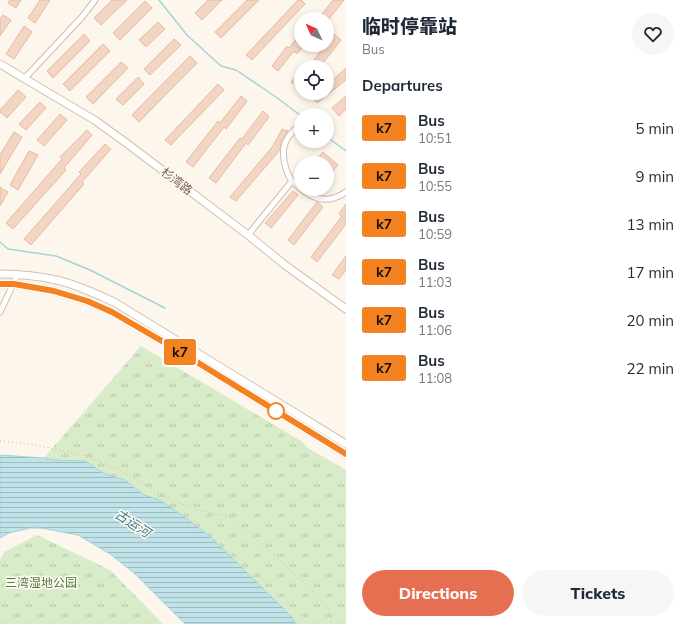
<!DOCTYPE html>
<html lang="en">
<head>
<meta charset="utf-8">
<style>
  body { margin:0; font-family:Mulish,"Noto Sans SC",sans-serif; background:#f6f6f7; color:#1f2937; height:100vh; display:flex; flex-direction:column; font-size:15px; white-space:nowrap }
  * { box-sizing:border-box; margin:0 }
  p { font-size:13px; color:#747a83 }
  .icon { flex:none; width:22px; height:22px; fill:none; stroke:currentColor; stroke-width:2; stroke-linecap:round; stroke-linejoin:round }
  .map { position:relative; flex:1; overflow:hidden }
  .side { display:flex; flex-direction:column; background:#fff; width:344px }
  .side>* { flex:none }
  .badge { padding:0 8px; border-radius:3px; font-size:14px; line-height:26px }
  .needle { width:26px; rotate:315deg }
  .tools { position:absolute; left:294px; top:12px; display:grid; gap:8px }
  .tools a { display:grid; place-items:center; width:40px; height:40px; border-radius:50%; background:#fff; box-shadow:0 2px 6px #0003; font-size:20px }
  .map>.badge { position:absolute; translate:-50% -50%; box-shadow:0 0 0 2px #fff }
  h2 { padding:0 16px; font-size:15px; line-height:36px }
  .round { display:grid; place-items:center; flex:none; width:42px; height:42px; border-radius:21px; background:#f6f6f7 }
  .summary { display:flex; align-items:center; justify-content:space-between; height:68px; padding:0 16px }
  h1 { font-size:19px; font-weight:800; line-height:30px }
  .action { display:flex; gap:8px; margin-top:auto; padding:8px 16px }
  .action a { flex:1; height:46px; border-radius:24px; background:#e76f51; color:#fff; font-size:16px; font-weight:800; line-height:46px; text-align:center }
  .action a+a { background:#f6f6f7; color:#1f2937 }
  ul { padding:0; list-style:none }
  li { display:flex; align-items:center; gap:12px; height:48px; padding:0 16px }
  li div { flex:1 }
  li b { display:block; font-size:15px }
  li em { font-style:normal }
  li .badge { min-width:44px; font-weight:700; text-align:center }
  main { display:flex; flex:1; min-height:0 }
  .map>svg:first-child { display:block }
  .park { fill:url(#park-tufts) }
  .water { fill:url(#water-rules); stroke:#a5d3da }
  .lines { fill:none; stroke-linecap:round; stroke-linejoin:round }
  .stream { stroke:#a5d3da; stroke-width:1.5 }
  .building { fill:#f3d5c3; stroke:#e6bba3 }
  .street-casing { stroke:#d1beb0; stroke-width:7 }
  .secondary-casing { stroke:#d6c0b0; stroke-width:9 }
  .path { stroke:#d9b8a5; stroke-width:1; stroke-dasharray:1 3; stroke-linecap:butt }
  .street { stroke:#fff; stroke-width:5 }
  .secondary { stroke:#fff; stroke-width:7 }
  .line-casing { stroke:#fff; stroke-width:9 }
  .line { stroke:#f58220; stroke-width:6 }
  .stop-dot { fill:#fff; stroke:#f58220; stroke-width:2 }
  .labels { text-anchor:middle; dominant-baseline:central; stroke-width:3; stroke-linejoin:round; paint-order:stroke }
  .street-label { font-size:12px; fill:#7a5c4d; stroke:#fffaf3 }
  .park-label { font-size:12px; fill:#537a41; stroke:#fffaf3 }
  .water-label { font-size:13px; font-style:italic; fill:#437c86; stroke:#fffaf3 }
</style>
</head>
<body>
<main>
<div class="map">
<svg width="346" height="624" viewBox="0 0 346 624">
  <defs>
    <pattern id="park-tufts" width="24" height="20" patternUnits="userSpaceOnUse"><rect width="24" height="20" fill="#d8ecc9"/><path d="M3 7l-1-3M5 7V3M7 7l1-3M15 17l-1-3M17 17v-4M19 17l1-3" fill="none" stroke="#b4c2a5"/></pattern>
    <pattern id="water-rules" width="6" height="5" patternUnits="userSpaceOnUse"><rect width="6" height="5" fill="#bfe3e8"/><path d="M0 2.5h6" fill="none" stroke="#a0bbbe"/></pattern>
  </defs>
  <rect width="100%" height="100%" fill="#fdf6ec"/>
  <g class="park">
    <path d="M141,346L303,442L308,448L346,470V624H296L292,617L212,538L182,515L160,501L144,495L125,480L105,474L85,461L53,460L44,458Z"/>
    <path d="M37,535L110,570L163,624H0V560L4,552Z"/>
  </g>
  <path class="water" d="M0,455L44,458L53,460L85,461L105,474L125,480L144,495L160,500L182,515L212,538L292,617L296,624H185L134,573L110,554L78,535L41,528H30L9,533L0,538Z"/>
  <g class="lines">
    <g class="stream">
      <path d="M159,0L187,35L221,66L236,70L276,97L301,116"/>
      <path d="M327,137L346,151"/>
      <path d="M0,242L8,249L56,256L90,270L165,308"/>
    </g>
  </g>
  <g class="building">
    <path d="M10,0H21L16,8L8,3Z"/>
    <path d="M40,0H50L35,23L28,18Z"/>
    <path d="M112,0H127L101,25L94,18Z"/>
    <path d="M208,0H222L202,20L195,13Z"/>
    <path d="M247,0H259L221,38L215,32Z"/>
    <path d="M298,0H301L305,4L252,60L246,55Z"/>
    <path d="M333,0H344L329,19L322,14Z"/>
    <path d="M145,1L152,8L120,40L113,33Z"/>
    <path d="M3,15L11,20L0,36V19Z"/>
    <path d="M158,22L165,29L146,47L139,40Z"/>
    <path d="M24,26L32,32L14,59L6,54Z"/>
    <path d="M301,33V45H304L297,54L294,51L278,71L272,66L287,46L289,48Z"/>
    <path d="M84,34L90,41L53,78L47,71Z"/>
    <path d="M334,34L341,40L320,67H308L326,45H327Z"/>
    <path d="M174,39L181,45L150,75L144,69Z"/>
    <path d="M103,44L110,51L70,91L63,84Z"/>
    <path d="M190,56L197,63L139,122L132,115Z"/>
    <path d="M121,62L128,68L93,104L86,97Z"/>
    <path d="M346,68V80L317,103L312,97L317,93H327V85Z"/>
    <path d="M301,69V80L297,86L291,82Z"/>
    <path d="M138,77L144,84L123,105L116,99Z"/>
    <path d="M218,84L224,90L171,145L165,140Z"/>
    <path d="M18,90L26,97L7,118L0,112V110Z"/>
    <path d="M241,96L247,101L226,129L224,127L193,167L186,162L218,121L220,123Z"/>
    <path d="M346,96V109L339,116L332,108Z"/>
    <path d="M40,102L46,108L26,130L19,124Z"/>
    <path d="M263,111L269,117L248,145L246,143L216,183L209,178L240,138L242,139Z"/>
    <path d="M60,114L67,120L44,146L37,140Z"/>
    <path d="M282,129L288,131L281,142L280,150L236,201L230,197L273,146Z"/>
    <path d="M87,130L92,135L64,168L66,170L13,229L6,223L62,159L60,157Z"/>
    <path d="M14,132L22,137L0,174V155Z"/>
    <path d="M105,144L111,149L82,182L84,184L31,245L24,239L81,174L79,172Z"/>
    <path d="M29,151L38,155L18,190L10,185Z"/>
    <path d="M323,152L338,165L327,178V163H320L322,161L318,158Z"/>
    <path d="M0,187L8,192L0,206Z"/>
    <path d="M293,191L298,195L271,228L265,223Z"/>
    <path d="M317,202L323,207L294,245L288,240Z"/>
    <path d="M346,204V224L317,262L311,257L342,216L339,214Z"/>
    <path d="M346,256V270L339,279L332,275Z"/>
  </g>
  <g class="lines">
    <g class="street-casing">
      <g id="street">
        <path d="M24,79L82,17L95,0"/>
        <path d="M311,115L312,114"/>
        <path d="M292,181C309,197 324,207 346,192"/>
        <path d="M248,235L292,181C286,173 282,158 284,147C285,139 295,129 301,124"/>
        <path d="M0,312L18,274"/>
      </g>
    </g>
    <g class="secondary-casing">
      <g id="secondary">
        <path d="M0,64L96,121L129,145L248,235L285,265L346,309"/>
        <path d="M0,274C19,274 38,276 56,280C76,284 96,294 114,302L346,444"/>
        <path d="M0,284H14L54,291L87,301L112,312L179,351L346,454"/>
      </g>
    </g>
    <path class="path" d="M0,441L36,445L86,456L121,471L174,501L200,510L233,518L302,581L328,607L332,624"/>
    <use href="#street" class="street"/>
    <use href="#secondary" class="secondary"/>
  </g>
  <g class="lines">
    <g class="line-casing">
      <path id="line" d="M0,284H14L54,291L87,301L112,312L179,351L346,454"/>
    </g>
    <use href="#line" class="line"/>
  </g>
  <circle class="stop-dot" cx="276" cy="411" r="8"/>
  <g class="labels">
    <g class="street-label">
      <text transform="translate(177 181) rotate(37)">杉湾路</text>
    </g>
    <g class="park-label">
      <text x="41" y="582">三湾湿地公园</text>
    </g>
    <g class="water-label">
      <text transform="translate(133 523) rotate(33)">古运河</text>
    </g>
  </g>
</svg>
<div class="tools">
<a><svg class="needle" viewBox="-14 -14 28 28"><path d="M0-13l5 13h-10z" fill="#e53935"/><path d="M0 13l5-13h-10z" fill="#747a83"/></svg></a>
<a><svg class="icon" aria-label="locate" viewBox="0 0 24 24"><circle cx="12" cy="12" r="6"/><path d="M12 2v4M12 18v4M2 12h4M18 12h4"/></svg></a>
<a>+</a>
<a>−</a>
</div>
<b class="badge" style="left:180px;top:352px;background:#f58220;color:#111">k7</b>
</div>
<section class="side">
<div class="summary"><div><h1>临时停靠站</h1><p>Bus</p></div><a class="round"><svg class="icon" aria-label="heart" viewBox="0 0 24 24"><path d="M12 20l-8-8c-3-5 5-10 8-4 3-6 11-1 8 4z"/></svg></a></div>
<h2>Departures</h2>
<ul>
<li><span class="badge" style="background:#f58220;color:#111">k7</span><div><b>Bus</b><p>10:51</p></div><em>5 min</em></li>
<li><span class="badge" style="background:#f58220;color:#111">k7</span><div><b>Bus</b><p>10:55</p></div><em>9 min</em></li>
<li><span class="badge" style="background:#f58220;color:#111">k7</span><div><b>Bus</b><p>10:59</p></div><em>13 min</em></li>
<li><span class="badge" style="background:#f58220;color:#111">k7</span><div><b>Bus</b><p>11:03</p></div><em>17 min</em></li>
<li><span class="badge" style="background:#f58220;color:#111">k7</span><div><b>Bus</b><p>11:06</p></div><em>20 min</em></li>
<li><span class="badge" style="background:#f58220;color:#111">k7</span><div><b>Bus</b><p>11:08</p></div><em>22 min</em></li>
</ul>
<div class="action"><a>Directions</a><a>Tickets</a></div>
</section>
</main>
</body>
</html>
